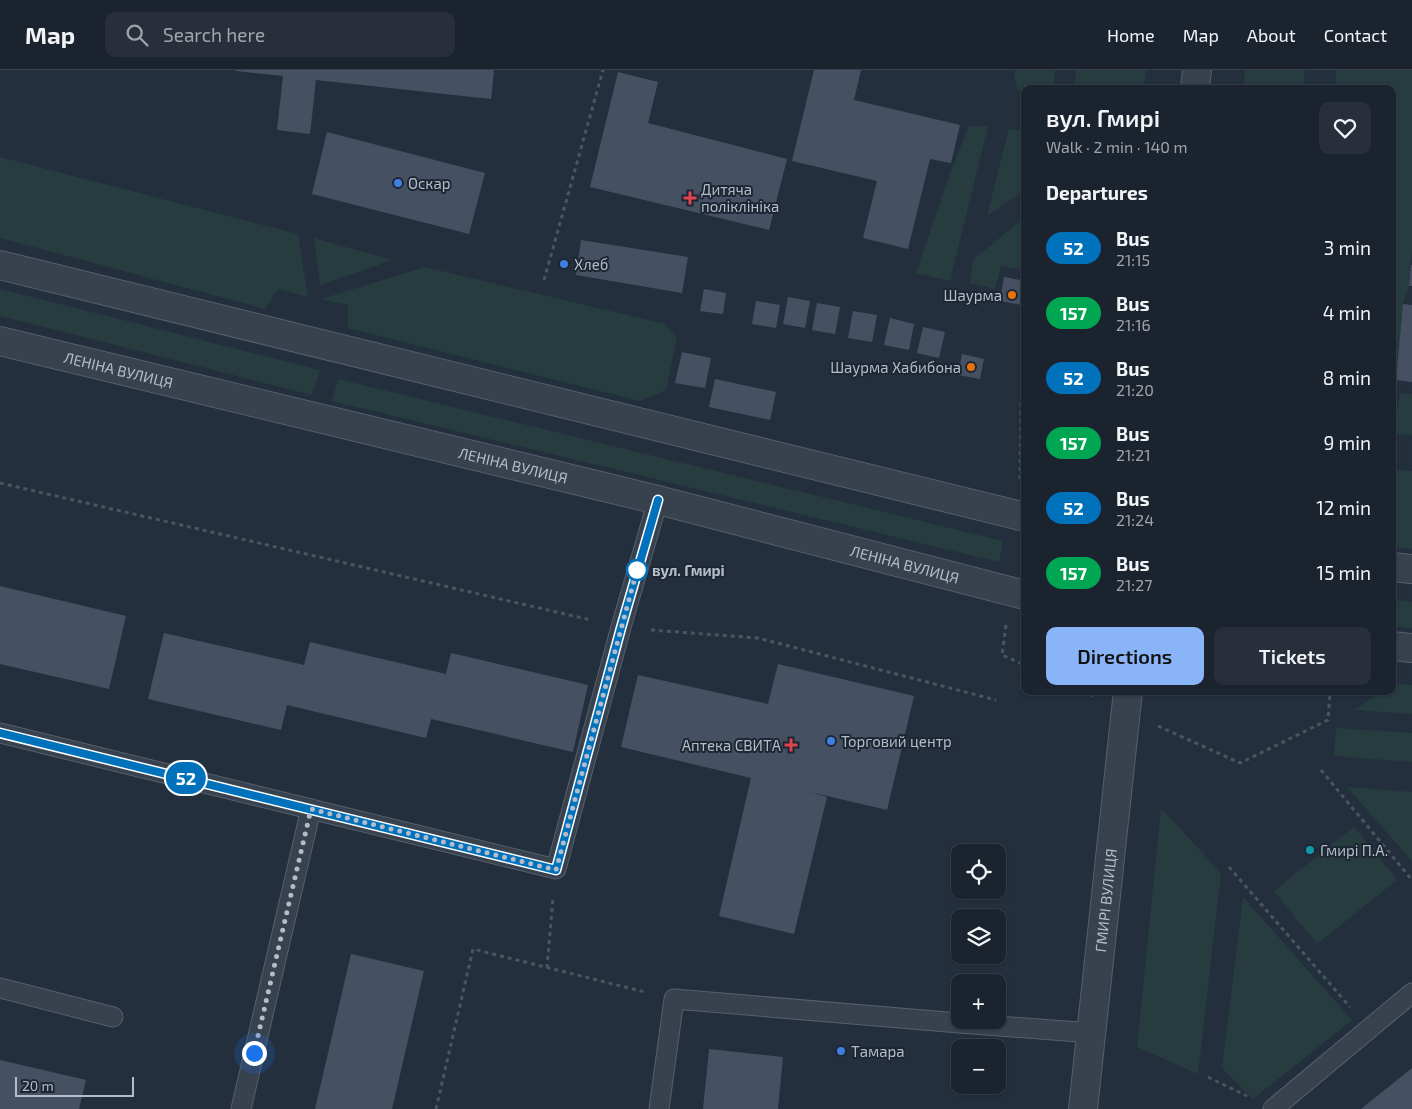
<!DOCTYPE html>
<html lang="en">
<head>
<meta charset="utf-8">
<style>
  body { margin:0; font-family:"Exo 2",sans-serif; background:#282f3a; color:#f1f3f6; height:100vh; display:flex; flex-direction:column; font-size:19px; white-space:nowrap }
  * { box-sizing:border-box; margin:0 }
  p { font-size:16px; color:#a0a4aa }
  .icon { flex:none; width:28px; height:28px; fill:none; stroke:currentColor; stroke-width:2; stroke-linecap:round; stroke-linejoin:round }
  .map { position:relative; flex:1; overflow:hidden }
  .drawer { position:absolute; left:1021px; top:15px; width:375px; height:610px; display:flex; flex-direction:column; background:#1b232e; border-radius:10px; box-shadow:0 1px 4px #0004,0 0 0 1px #39404a }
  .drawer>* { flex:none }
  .badge { padding:0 10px; border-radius:16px; font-size:18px; line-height:32px }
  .controls { position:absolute; left:951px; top:774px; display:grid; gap:10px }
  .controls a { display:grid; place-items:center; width:55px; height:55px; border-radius:10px; background:#1b232e; box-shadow:0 1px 4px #0004,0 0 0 1px #39404a; font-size:25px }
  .scale { position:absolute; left:15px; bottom:12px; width:119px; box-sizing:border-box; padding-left:5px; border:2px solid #b4bcc9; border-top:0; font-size:14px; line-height:18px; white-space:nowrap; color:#b4bcc9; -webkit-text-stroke:4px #1d2633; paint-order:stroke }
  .you { position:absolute; width:25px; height:25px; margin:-12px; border:4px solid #fff; border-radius:50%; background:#1a73e8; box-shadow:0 0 0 8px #1a73e833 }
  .map>.badge { position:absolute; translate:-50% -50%; box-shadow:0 0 0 2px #fff }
  h2 { padding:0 25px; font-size:19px; line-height:45px }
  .round { display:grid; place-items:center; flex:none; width:52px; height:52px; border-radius:10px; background:#282f3a }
  .overview { display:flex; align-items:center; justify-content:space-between; height:85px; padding:0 25px }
  h1 { font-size:24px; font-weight:600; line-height:38px }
  .cta { display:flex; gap:10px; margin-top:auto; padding:10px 25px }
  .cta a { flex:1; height:58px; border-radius:10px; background:#8ab4f8; color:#111; font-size:20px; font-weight:600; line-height:58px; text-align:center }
  .cta a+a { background:#282f3a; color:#f1f3f6 }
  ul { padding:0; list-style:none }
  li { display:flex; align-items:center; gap:15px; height:65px; padding:0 25px }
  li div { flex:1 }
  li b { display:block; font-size:19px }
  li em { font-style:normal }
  li .badge { min-width:55px; font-weight:700; text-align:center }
  header { display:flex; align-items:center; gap:30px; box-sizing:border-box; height:70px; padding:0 25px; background:#1b232e; border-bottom:1px solid #39404a }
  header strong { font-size:24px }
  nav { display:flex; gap:28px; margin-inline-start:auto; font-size:18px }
  .search { width:350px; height:45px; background:#282f3a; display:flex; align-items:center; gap:12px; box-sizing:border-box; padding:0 18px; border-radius:10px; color:#a0a4aa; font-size:19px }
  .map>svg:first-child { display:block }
  .green { fill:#263c3f }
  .building { fill:#455162 }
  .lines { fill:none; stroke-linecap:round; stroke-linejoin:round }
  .service-casing { stroke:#565f6c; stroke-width:21 }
  .tertiary-casing { stroke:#565f6c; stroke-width:30 }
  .path { stroke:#44595c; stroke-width:3; stroke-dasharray:4 4; stroke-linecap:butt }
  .service { stroke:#38414e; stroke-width:19 }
  .tertiary { stroke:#38414e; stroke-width:28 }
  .line-casing { stroke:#fff; stroke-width:11 }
  .line { stroke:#0072bc; stroke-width:8 }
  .walk { stroke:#b4bcc9; stroke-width:5; stroke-dasharray:0 9 }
  .shop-dot { fill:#3f7fe0; stroke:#1d2633; stroke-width:2 }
  .health-dot { fill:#e0444e; stroke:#1d2633; stroke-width:2 }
  .food-dot { fill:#e8710a; stroke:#1d2633; stroke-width:2 }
  .stop-dot { fill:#fff; stroke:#0072bc; stroke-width:2.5 }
  .culture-dot { fill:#0f9aa8; stroke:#1d2633; stroke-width:2 }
  .labels { text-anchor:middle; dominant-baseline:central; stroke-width:4; stroke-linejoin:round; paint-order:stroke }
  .poi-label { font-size:15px; fill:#b4bcc9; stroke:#1d2633; text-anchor:start }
  .street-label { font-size:15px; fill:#b4bcc9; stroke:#1d2633 }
  .stop-label { font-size:15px; font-weight:bold; fill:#b4bcc9; stroke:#1d2633; text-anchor:start }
</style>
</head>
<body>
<header>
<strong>Map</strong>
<div class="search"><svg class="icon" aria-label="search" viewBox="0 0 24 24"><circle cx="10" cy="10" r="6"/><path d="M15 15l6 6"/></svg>Search here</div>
<nav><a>Home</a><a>Map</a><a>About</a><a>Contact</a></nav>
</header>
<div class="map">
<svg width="1412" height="1039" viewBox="0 0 1412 1039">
  <rect width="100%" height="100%" fill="#242f3e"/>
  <g class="green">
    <path d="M1015,0H1055L1053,19H1025V21H1018L1014,5Z"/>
    <path d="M1076,0H1146L1144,19H1074Z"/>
    <path d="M1245,0H1305L1303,19H1243Z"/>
    <path d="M1336,0H1412V180L1409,216L1403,234L1398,296H1392V19H1335Z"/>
    <path d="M969,56H988L950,211L916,203L949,106Z"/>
    <path d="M1009,59L1025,60V120L987,146Z"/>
    <path d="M0,87L298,164L308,227L278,219L265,239L0,168Z"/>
    <path d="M1025,147V200L1001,196L995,219L970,213L973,190Z"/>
    <path d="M314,168L393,190L320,215Z"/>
    <path d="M425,197L665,254L677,268L666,320L640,331L348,258V235L321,229Z"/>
    <path d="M0,219L320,300L312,325L0,246Z"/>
    <path d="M338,309L1003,471L999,492L332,331Z"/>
    <path d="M1400,323L1412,324V365L1393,364Z"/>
    <path d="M1393,400L1412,401V479L1393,477Z"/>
    <path d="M1393,530L1412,532V558L1393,556Z"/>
    <path d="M1395,614L1412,615V644L1354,640L1383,621H1392L1393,615Z"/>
    <path d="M1336,658L1412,663V692L1334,686Z"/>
    <path d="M1347,717L1412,722V791Z"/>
    <path d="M1161,738L1221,803L1198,1004L1137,977Z"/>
    <path d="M1354,757L1397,810L1317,874L1274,821Z"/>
    <path d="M1243,827L1352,950L1253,1029L1222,998Z"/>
  </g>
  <g class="building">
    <path d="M236,0H494L491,29L316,10L310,64L277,60L283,6L236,1Z"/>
    <path d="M814,0H861L854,30L960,55L951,93L930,89L908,179L863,168L877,111L792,91Z"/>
    <path d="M618,2L658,12L648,53L787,89L769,160L590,117Z"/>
    <path d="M327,62L485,103L469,164L312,124Z"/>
    <path d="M581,170L688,187L682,223L576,205Z"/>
    <path d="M1411,195H1412V216H1409Z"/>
    <path d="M1004,207L1025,211L1022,235L1000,231Z"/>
    <path d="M704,219L726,223L723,244L700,241Z"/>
    <path d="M788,227L810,231L805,258L783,254Z"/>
    <path d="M756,231L780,235L776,258L752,254Z"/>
    <path d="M817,233L840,237L835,264L812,260Z"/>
    <path d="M1403,234L1412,235V312L1396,310Z"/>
    <path d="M853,241L877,245L872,272L848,268Z"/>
    <path d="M890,248L914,254L909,280L884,275Z"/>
    <path d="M923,257L945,262L939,288L917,283Z"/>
    <path d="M682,282L711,288L705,318L675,313Z"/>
    <path d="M962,284L984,289L980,309L958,305Z"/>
    <path d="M715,309L776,322L770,350L709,337Z"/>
    <path d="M0,516L126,546L109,619L0,594Z"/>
    <path d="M164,563L304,595L310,572L446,604L451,583L588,615L573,682L431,649L426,668L287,635L281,660L148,629Z"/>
    <path d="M778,594L914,626L887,740L810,722L827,727L794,864L719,846L751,708L621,677L638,605L768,634Z"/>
    <path d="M351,884L424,901L392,1039H315Z"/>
    <path d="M709,979L783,987L778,1039H703Z"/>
    <path d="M0,990L86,1010L79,1039H0Z"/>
    <path d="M1412,998V1039H1361Z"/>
  </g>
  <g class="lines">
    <g class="service-casing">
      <g id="service">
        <path d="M0,663L556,799L621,557L658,430"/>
        <path d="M0,918L113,947"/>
        <path d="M241,1039L311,739"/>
        <path d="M659,1039L674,929L959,953L1092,963"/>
        <path d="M1273,1039L1412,923"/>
      </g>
    </g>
    <g class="tertiary-casing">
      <g id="tertiary">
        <path d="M1195,19L1197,0"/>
        <path d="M0,195L1025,447"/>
        <path id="s1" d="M0,271L658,430L1025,525"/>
        <path d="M1392,497L1412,499"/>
        <path d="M1392,576L1412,578"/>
        <path id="s2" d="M1083,1039L1128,621"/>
      </g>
    </g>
    <g class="path">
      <path d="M544,210L603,0"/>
      <path d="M1020,409L1021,331L1025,332"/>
      <path d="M0,413L591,550"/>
      <path d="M1006,555L1002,585L1025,595"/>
      <path d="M651,560L758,568L996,630"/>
      <path d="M1083,621L1093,626"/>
      <path d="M1158,656L1240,693L1328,650L1330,621"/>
      <path d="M1321,700L1412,810"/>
      <path d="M1229,797L1350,937"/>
      <path d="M547,898L553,828"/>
      <path d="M1208,1007L1247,1026"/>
      <path d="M436,1039L473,879L645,922"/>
    </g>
    <use href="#service" class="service"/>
    <use href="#tertiary" class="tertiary"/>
  </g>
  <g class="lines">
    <g class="line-casing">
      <path id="line" d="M0,663L556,800L621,558L658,430"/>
    </g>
    <use href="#line" class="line"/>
    <path class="walk" d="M254,983L311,739L556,800L637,500"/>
  </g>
  <g class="shop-dot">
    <circle cx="398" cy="113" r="5"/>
    <circle cx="564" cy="194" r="5"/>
    <circle cx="831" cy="671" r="5"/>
    <circle cx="841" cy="981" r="5"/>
  </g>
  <g class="health-dot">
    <path d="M687.5 120.5h5v5h5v5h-5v5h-5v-5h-5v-5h5z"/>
    <path d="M788.5 667.5h5v5h5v5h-5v5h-5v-5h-5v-5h5z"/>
  </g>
  <g class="food-dot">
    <circle cx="1012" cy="225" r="5"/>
    <circle cx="971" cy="297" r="5"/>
  </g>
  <circle class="stop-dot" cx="637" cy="500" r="10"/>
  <circle class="culture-dot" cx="1310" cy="780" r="5"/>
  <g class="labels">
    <g class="poi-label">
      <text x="408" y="113">Оскар</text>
      <text x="701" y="119">Дитяча<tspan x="701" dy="17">поліклініка</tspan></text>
      <text x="574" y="194">Хлеб</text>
      <text x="1002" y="225" text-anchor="end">Шаурма</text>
      <text x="961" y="297" text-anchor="end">Шаурма Хабибона</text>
      <text x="841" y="671">Торговий центр</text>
      <text x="781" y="675" text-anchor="end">Аптека СВИТА</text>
      <text x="1320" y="780">Гмирі П.А.</text>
      <text x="851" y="981">Тамара</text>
    </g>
    <g class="street-label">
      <text stroke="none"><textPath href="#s1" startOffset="122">ЛЕНІНА ВУЛИЦЯ</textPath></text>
      <text stroke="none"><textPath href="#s1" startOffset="528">ЛЕНІНА ВУЛИЦЯ</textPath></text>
      <text stroke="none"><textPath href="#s1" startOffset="932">ЛЕНІНА ВУЛИЦЯ</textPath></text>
      <text stroke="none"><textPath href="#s2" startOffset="210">ГМИРІ ВУЛИЦЯ</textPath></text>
    </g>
    <g class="stop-label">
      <text x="652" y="500">вул. Гмирi</text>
    </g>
  </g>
</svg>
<div class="controls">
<a><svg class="icon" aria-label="locate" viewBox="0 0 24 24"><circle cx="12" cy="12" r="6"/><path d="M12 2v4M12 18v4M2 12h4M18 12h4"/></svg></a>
<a><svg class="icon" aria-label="layers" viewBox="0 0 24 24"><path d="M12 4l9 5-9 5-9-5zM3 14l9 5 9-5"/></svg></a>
<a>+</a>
<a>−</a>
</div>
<div class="scale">20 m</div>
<div class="you" style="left:254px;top:983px"></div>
<b class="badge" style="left:186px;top:708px;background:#0072bc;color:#fff">52</b>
<section class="drawer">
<div class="overview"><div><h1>вул. Гмирi</h1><p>Walk · 2 min · 140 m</p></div><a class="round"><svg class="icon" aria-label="heart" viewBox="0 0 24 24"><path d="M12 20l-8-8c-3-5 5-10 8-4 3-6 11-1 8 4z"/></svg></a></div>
<h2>Departures</h2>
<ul>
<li><span class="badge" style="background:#0072bc;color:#fff">52</span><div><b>Bus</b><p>21:15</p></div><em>3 min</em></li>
<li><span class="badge" style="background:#00a651;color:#fff">157</span><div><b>Bus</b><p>21:16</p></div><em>4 min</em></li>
<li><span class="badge" style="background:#0072bc;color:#fff">52</span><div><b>Bus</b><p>21:20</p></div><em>8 min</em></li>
<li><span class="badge" style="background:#00a651;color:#fff">157</span><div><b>Bus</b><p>21:21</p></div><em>9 min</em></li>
<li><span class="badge" style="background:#0072bc;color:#fff">52</span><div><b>Bus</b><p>21:24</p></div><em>12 min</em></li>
<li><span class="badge" style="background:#00a651;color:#fff">157</span><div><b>Bus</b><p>21:27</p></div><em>15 min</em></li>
</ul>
<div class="cta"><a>Directions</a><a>Tickets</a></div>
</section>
</div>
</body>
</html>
